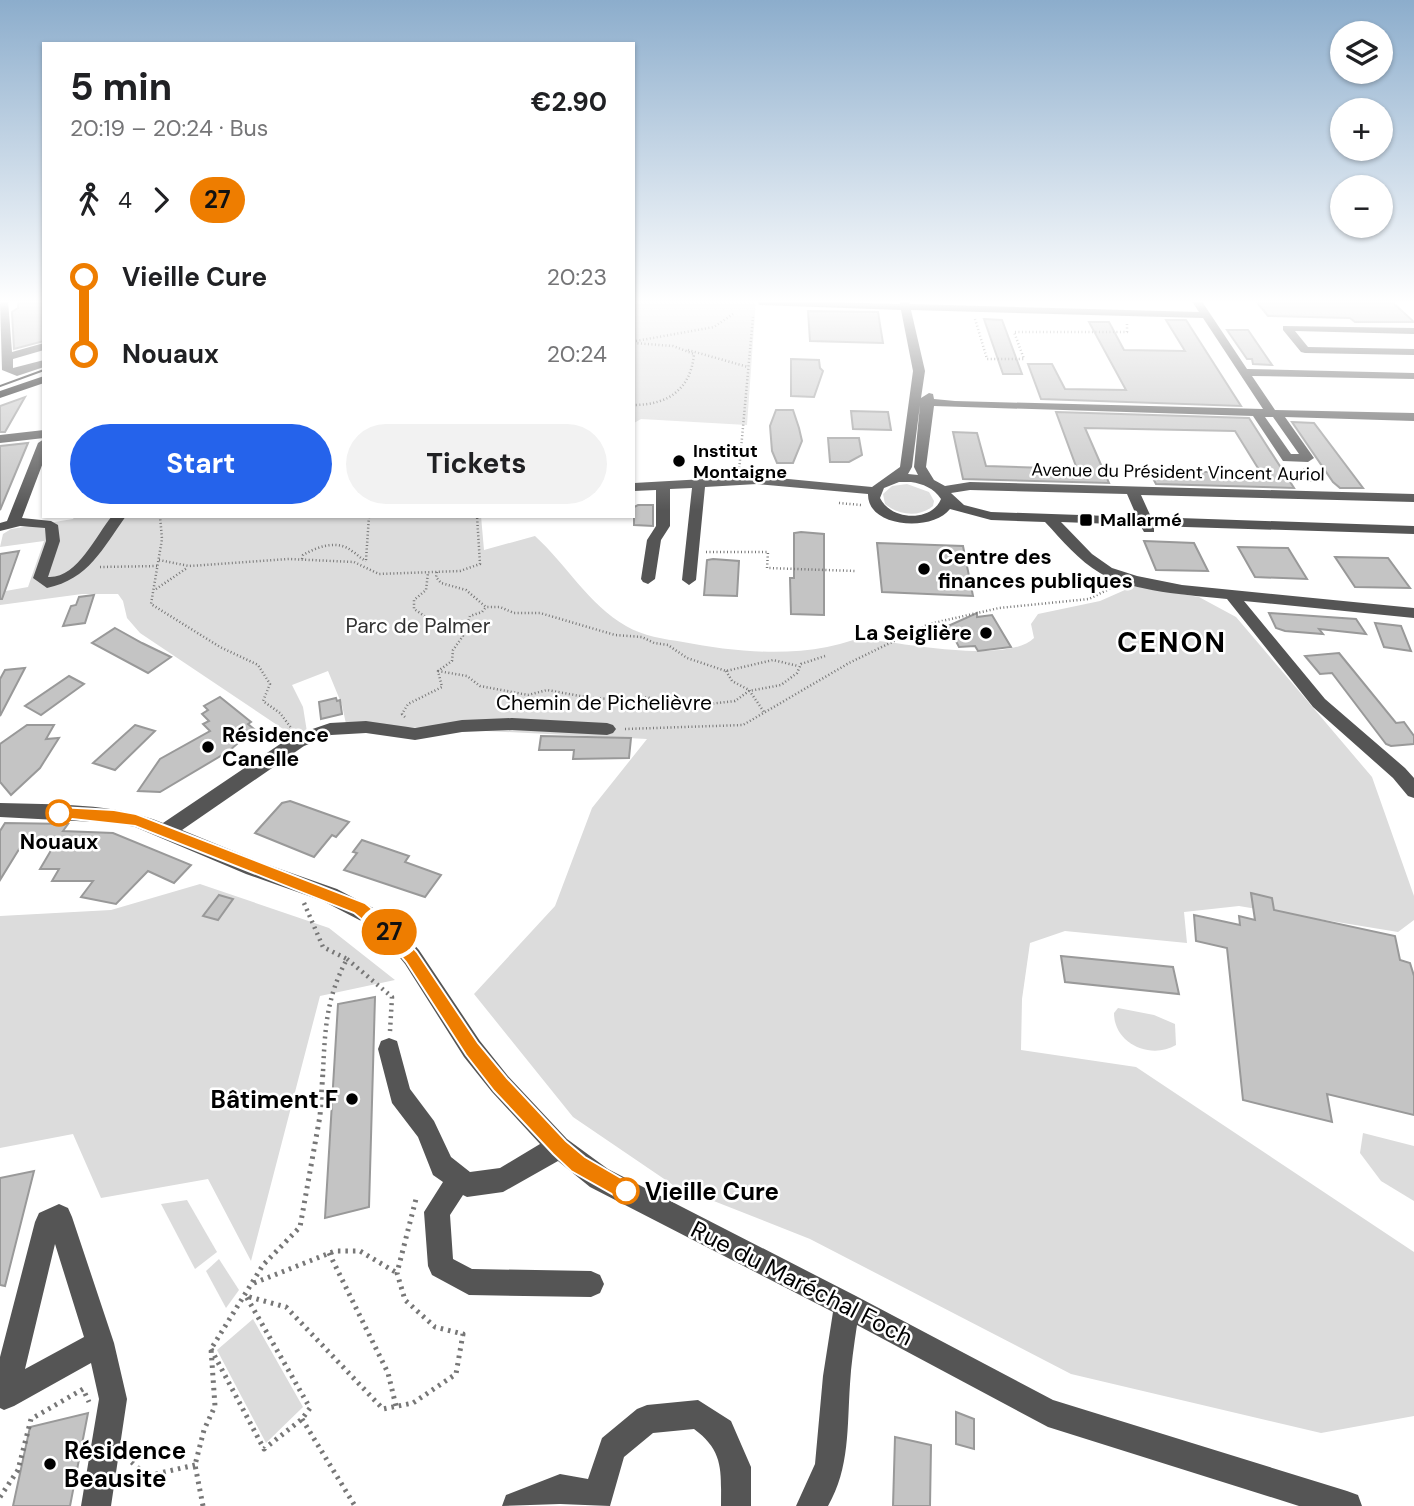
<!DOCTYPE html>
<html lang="en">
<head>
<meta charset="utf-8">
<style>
  body { margin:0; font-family:"DM Sans",sans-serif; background:#f2f2f2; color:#202124; height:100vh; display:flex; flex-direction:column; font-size:26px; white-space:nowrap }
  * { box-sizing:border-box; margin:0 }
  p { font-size:23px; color:#757577 }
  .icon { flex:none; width:38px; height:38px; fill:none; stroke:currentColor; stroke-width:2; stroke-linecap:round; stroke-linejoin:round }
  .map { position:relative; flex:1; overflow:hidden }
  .panel { position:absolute; left:42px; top:42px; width:593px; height:476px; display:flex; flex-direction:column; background:#fff; border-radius:0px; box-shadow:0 2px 5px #0004 }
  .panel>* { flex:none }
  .badge { padding:0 14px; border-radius:23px; font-size:24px; line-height:46px }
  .buttons { position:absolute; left:1330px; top:21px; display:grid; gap:14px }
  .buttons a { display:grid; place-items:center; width:63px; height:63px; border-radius:50%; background:#fff; box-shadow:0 2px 5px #0004; font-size:35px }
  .map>.badge { position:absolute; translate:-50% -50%; box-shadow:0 0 0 4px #fff }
  .legs { display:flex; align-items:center; gap:10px; height:77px; padding:0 28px; font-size:23px }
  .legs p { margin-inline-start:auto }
  .headline { display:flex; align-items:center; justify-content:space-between; height:119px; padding:0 28px }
  h1 { font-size:38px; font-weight:700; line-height:52px }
  .primary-button { display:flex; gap:14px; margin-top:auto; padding:14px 28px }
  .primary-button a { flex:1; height:80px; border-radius:42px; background:#2563eb; color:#fff; font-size:28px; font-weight:700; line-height:80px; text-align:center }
  .primary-button a+a { background:#f2f2f2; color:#202124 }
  ul { padding:0 28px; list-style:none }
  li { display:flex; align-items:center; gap:24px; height:77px; font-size:26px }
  li i { display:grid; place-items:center; width:10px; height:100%; margin:0 9px; background:currentColor }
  li i::after { content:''; width:18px; height:18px; margin:-9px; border:5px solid; border-radius:50%; background:#fff }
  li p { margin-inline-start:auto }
  li:first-child i { background:linear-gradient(#0000 50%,currentColor 0) }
  li:last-child i { background:linear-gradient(currentColor 50%,#0000 0) }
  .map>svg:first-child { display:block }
  .green { fill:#dcdcdc }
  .building { fill:#c4c4c4; stroke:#999; stroke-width:2 }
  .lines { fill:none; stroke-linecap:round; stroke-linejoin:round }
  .path-far2 { stroke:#777; stroke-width:2.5; stroke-dasharray:1 2.5; stroke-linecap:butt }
  .path-far1 { stroke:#777; stroke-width:4.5; stroke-dasharray:2 4.5; stroke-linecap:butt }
  .path { stroke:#777; stroke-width:5; stroke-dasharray:2.5 5; stroke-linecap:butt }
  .minor { fill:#555; fill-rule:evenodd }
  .major { fill:#000; fill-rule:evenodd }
  .tram { stroke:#000; stroke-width:2 }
  .line-1 { fill:#ee7d00; stroke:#fff; stroke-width:2 }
  .poi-dot { fill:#000; stroke:#fff; stroke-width:2.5 }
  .stop-1-dot { fill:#fff; stroke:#ee7d00; stroke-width:3.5 }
  .labels { text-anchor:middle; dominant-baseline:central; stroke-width:5; stroke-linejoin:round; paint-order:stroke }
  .far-poi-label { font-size:18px; font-weight:bold; fill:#000; stroke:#fff; text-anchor:start }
  .far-street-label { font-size:18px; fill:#000; stroke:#fff }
  .poi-label { font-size:21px; font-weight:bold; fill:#000; stroke:#fff; text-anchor:start }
  .park-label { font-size:21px; fill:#333; stroke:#fff }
  .street-label { font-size:21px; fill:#000; stroke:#fff }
  .stop-label { font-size:21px; font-weight:bold; fill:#000; stroke:#fff }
  .near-poi-label { font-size:24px; font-weight:bold; fill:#000; stroke:#fff; text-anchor:end }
  .near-stop-label { font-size:24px; font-weight:bold; fill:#000; stroke:#fff; text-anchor:start }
  .near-street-label { font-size:24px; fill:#000; stroke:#fff }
  .district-label { font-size:28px; font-weight:bold; letter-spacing:2px; fill:#000; stroke:#fff }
</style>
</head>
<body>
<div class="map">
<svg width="1414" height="1506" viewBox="0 0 1414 1506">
  <rect width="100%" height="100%" fill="#fff"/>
  <g class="green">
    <path d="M634,300H756L747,425L641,419L634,423Z"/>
    <path d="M907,484L929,492L934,501L933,506C919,518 898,515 885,504L883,494L892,486Z"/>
    <path d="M75,516H481L484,550L535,536C566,564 589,605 626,626C643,636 664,639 683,642C746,654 818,660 877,630L879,641C915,645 1008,663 1034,638L1031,624L1038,614L1100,601L1134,586L1199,597L1236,617L1372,777L1414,896V920L1398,932L1239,906L1184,912L1187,943L1065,931L1030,943L1022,999L1021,1050L1136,1067L1414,1252V1416L1321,1433L1071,1374L810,1239L673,1185L573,1117L474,994L555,906L592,808L647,739L346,724L342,705L328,671L292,685L303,707L307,732L295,737L140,633L127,618L123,601L118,594H82L0,605V592L28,587L44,541L0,547L3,534L11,529L73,519Z"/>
    <path d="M200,884L329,928L395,980L320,996L251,1261L208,1179L101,1198L73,1134L0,1148V916L111,910Z"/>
    <path d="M1118,1008L1154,1015L1175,1024L1176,1045C1151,1060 1114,1044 1114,1013Z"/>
    <path d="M1363,1133L1414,1146V1201L1381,1181L1360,1153Z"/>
    <path d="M187,1200L217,1252L195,1269L161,1204Z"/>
    <path d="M219,1259L239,1290L226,1308L206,1271Z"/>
    <path d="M253,1319L303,1407L266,1443L217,1350Z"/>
  </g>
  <g class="building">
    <path d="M18,300H44V341L14,349L12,312L18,308Z"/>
    <path d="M1255,300H1390L1414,322H1355L1350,318L1268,316Z"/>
    <path d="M808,311L878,312L883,343L810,341Z"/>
    <path d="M984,319L1002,320L1022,374H1003Z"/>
    <path d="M1166,320H1186L1241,406L1041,399L1028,364H1052L1065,389L1126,390L1089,322H1109L1124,350L1185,351Z"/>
    <path d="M1227,330H1248L1272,365L1253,364L1252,359H1247Z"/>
    <path d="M791,359L819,360L820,368L823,371L814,397L791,396Z"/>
    <path d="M25,397L5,432H0V406Z"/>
    <path d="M776,410H793L799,428L802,441L793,463H777L772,451L770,426Z"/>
    <path d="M851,411L888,412L891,430L853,429Z"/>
    <path d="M1056,412L1249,418L1294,488L1156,484L1149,471L1261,473L1235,431L1085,428L1109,483L963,479L953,432L977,433L986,466L1077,469Z"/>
    <path d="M1292,422L1314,423L1363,488H1340L1333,482Z"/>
    <path d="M828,438H859L862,455L849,462H830Z"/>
    <path d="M28,443L0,510V446Z"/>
    <path d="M638,505H653V526L634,525V507Z"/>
    <path d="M801,532L824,534V615L791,614L790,578H794V533Z"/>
    <path d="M1144,541L1194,543L1208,571L1156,570Z"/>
    <path d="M877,543L963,546L973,596L882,592Z"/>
    <path d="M1238,547L1288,548L1307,579L1255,577Z"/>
    <path d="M19,551L2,599H0V554Z"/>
    <path d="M1335,557L1388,558L1410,588L1355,587Z"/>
    <path d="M713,559L739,561L737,596L704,595L707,560Z"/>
    <path d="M94,595L85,623L63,626L71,606L76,605L79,597Z"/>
    <path d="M977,613V617L992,615L1011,647L978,651L975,646L959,647L948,626Z"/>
    <path d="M1269,613L1356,619L1366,634L1319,629L1323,634L1285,631L1276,628Z"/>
    <path d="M1375,623L1401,626L1411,651L1384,647Z"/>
    <path d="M115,628L142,643L171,657L148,673L92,643Z"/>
    <path d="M1339,653L1396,723L1404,722L1414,736V744L1391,746L1386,744L1332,673L1320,674L1305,656Z"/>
    <path d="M25,668L0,716V679L5,670Z"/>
    <path d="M69,676L84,684L41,715L25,706Z"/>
    <path d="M220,697L251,722L248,724L254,729L229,751L160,792L138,791L160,759L210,731L203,724L209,721L202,714L208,710L204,706Z"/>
    <path d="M336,698L337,701L340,700L342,714L321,719L319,702Z"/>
    <path d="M27,725H54L46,739L59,738L40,768L11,795L0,782V744Z"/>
    <path d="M135,725L155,731L115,770L93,763Z"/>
    <path d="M541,736L631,738L629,758L573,759L574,750H539Z"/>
    <path d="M290,801L349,822L336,837L332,835L314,857L255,833L282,803Z"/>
    <path d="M5,823L68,824L63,831L113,833L191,865L174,883L148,871L116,904L81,897L93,881H52L59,869H40L53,847L21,846L0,880V831Z"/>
    <path d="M362,840L409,856L405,862L441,875L425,897L344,870L357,853L353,852Z"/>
    <path d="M1251,893L1272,898L1274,910L1395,936L1400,960L1410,963L1414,976V1115L1327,1094L1332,1122L1243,1100L1227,948L1196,941L1194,915L1240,925L1239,916L1255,920Z"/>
    <path d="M219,895L233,899L218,920L203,916Z"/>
    <path d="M1061,956L1173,967L1179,994L1065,982Z"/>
    <path d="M375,997L369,1207L325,1218L338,1004Z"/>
    <path d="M34,1171L5,1286L0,1285V1178Z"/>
    <path d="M956,1412L974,1419V1449L956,1444Z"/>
    <path d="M88,1413L70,1506H13L30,1427Z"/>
    <path d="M895,1437L931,1445L930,1506H893Z"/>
  </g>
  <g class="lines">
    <g class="path-far2">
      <path d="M1209,300H1243"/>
      <path d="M975,319L987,359H1024L1014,332H1127V324"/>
      <path d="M636,341L714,327L733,314"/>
      <path d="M634,343L673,346L694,354C691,389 668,405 634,405"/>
      <path d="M688,350L748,367"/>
      <path d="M1303,469L1313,483"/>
      <path d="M739,471L753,317"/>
      <path d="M839,503L861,505"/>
      <path d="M160,516L162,539L151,604L220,647L258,665L270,684L263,701L280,713L292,729"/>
      <path d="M706,552H768L767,568L855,571"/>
      <path d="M302,559L303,555C317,547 337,539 352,551C358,555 360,558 366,561"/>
      <path d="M159,560L189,566L289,559L354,562L379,574L460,571L480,564L477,516"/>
      <path d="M366,560L369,516"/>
      <path d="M100,567L158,566"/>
      <path d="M437,572L436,577L441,583L466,590L486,607H500L514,613H540L615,635L642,637L654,643L668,645L687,658L726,671L773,660L798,666"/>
      <path d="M156,589L187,568"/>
      <path d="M458,629L468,622L470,616L482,612L486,607"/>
      <path d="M438,671L467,676L480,686L528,695L547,690L591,698L633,700L647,697L666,705L683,707L735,701L749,691L781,685L797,673L801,664L825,656"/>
      <path d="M726,671L732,681L749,690L764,712"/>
      <path d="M405,717L402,714L408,704L442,687L438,671L452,661L453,650L463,636L456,626L432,621L414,609V600L426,590L428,573"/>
      <path d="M625,729L743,725L849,663L929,624L999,608L1089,599L1111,588"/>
    </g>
    <g class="path-far1">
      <path d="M304,903L323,947L347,959C326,998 325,1030 323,1072"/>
      <path d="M347,959L392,997L390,1031"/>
    </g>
    <g class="path">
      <path d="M329,1253L388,1373L396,1406"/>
      <path d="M254,1283L335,1251H360L397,1273"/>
      <path d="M211,1349L264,1449L302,1419L310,1408L246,1296L286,1307L383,1409L413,1403L456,1374L463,1334L435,1327L405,1300L397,1273L417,1195"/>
      <path d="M302,1419L355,1506"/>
      <path d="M126,1457L147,1476L195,1465"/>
      <path d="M0,1497L18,1470L31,1419L83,1389L89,1402"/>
      <path d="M203,1506L195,1465L204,1430L215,1406L211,1349L263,1265L300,1227L320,1116L323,1071"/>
    </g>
    <g class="minor">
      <path d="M0,300H8L12,352L44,343V350L13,359V368L44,360V367L17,376L2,370Z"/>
      <path d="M763,300L900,304L899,300H909L910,304L1199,312L1191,300H1201L1247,369L1414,373V379L1252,376L1275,410L1414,413V421L1285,417L1314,458L1308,462L1283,461L1253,416L934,406L926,467L934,480L945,486L970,482L1414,494V502L1141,495L1151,517L1414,526V534L1154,526V532H1144L1140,525L1061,522L1092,554L1112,568L1137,576L1182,585L1414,608V618L1244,601L1325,699L1405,768L1414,778V798L1408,796L1393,778L1313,707L1227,599C1189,595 1133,592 1100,573C1079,561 1062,540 1045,522L991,520L950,509C933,532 867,528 868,494L757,484L705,487L696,580L689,585L682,580L692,488L670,489V526L661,540L655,579L648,584L643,582L641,579L647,540L656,526V490L634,491V483L757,476L872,487L900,467L913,371L901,310L759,305L758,303ZM911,310L1203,318L1263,409L955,401L934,399L933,394L929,393L921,398L925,371ZM920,405L914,467L918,475L908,474L912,467ZM1265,417H1273L1299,454H1291ZM911,482C923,484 934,488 941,499C932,522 891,521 880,498L884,488L899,482ZM970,490L1127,494L1137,517L991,512L964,505L951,493Z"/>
      <path d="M1283,326L1414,328V334L1295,331L1308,347L1414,349V355L1305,353L1301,352L1283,330Z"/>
      <path d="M44,430V438L0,443V435Z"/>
      <path d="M44,439V460L22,518L51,521L58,525L60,541L48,577C77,579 96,535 112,516H126C102,549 89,579 47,588L33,578L46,541L45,528L20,526L0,531V523L7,521L38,443Z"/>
      <path d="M512,718L607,723L613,725L616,729L613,733L607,735L512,730L462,732L415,740L366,733L331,735L304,746L182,830L260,862L337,889L377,910L401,930L419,950L480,1041L508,1076L567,1139L608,1169L856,1296L1053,1400L1347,1491L1358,1495L1362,1506H1299L1048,1427L857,1325C854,1345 851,1365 850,1384C847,1427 850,1468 828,1506H796L815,1464L823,1376L833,1312L590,1187L558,1161L503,1192L467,1197L463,1195L450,1215L453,1259L472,1269L591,1271L600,1275L604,1284L600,1293L591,1297L469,1295L432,1275L428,1266L424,1212L443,1182L433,1175L418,1137L392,1103L378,1049L381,1041L389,1038L397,1041L410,1089L434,1121L451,1157L470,1172L500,1168L540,1144L492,1092L464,1057L405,964L387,942L363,922L323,901L246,874L135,827L114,823L0,817V803C55,805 112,802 163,823L292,736L330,723L366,721L415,728L462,720Z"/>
      <path d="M59,1204L68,1208L72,1217L114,1343L127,1399L111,1506H81L99,1399L91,1363L14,1406L4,1410L0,1408V1357L35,1222L39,1213ZM55,1244L84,1337L25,1369Z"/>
      <path d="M698,1400L731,1421L751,1467V1506H721C721,1471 724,1451 694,1429L653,1433L624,1457L610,1506L560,1504L502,1506L506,1495L560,1474L588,1479L602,1438L637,1409L647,1405Z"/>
    </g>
    <path class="major" d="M44,376V383L0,398V391Z"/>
    <path class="tram" d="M0,386L44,370"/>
  </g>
  <linearGradient id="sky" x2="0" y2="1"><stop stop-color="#8cadcc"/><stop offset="0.59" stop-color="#fff"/><stop offset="1" stop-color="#fff" stop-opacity="0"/></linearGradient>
  <rect width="1414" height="511" fill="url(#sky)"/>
  <path class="line-1" d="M59,807L114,810L136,814L365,903L399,931L417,952L478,1043L507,1078L566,1141L585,1157L633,1185L636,1191L633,1198L626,1201L619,1198L571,1171L553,1154L494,1091L466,1055L406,962L388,941L354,913L135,826L54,817L52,813Z"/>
  <g class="poi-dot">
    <circle cx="679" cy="461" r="7"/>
    <rect x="1079" y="513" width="14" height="14" rx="3.5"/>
    <circle cx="924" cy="569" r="7"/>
    <circle cx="986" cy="633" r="7"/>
    <circle cx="208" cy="747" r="7"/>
    <circle cx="352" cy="1099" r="7"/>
    <circle cx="50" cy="1464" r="7"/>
  </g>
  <g class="stop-1-dot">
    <circle cx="59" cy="813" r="12"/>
    <circle cx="626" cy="1191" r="12"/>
  </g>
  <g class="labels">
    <g class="far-poi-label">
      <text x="693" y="451">Institut<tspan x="693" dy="21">Montaigne</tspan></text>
      <text x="1100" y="520">Mallarmé</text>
    </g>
    <g class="far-street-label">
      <text transform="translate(1178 472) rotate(1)">Avenue du Président Vincent Auriol</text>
    </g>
    <g class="poi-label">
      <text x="938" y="557">Centre des<tspan x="938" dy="24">finances publiques</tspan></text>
      <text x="972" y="633" text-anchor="end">La Seiglière</text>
      <text x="222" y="735">Résidence<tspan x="222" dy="24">Canelle</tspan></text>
    </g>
    <g class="park-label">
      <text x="418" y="626">Parc de Palmer</text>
    </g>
    <g class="street-label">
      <text x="604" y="703">Chemin de Pichelièvre</text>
    </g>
    <g class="stop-label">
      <text x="59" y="842">Nouaux</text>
    </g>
    <g class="near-poi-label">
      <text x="338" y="1099">Bâtiment F</text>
      <text x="64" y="1450" text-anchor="start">Résidence<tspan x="64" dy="28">Beausite</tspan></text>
    </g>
    <g class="near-stop-label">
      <text x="645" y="1191">Vieille Cure</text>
    </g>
    <g class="near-street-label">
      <text transform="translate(802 1283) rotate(27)">Rue du Maréchal Foch</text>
    </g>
    <g class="district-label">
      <text x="1172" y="642">CENON</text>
    </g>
  </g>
</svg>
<div class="buttons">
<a><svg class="icon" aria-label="layers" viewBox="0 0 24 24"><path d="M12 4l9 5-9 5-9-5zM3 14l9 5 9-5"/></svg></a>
<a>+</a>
<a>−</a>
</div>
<b class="badge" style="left:389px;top:932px;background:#ee7d00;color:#111">27</b>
<section class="panel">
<div class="headline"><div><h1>5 min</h1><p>20:19 – 20:24 · Bus</p></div><b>€2.90</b></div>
<div class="legs"><svg class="icon" aria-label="walk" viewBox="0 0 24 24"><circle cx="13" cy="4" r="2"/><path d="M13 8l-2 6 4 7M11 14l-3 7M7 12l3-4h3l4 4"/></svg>4<svg class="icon" aria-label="forward" viewBox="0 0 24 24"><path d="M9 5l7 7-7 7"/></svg><b class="badge" style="background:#ee7d00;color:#111">27</b></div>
<ul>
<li><i style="color:#ee7d00"></i><b>Vieille Cure</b><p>20:23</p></li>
<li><i style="color:#ee7d00"></i><b>Nouaux</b><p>20:24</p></li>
</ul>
<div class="primary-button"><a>Start</a><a>Tickets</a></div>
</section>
</div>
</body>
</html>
